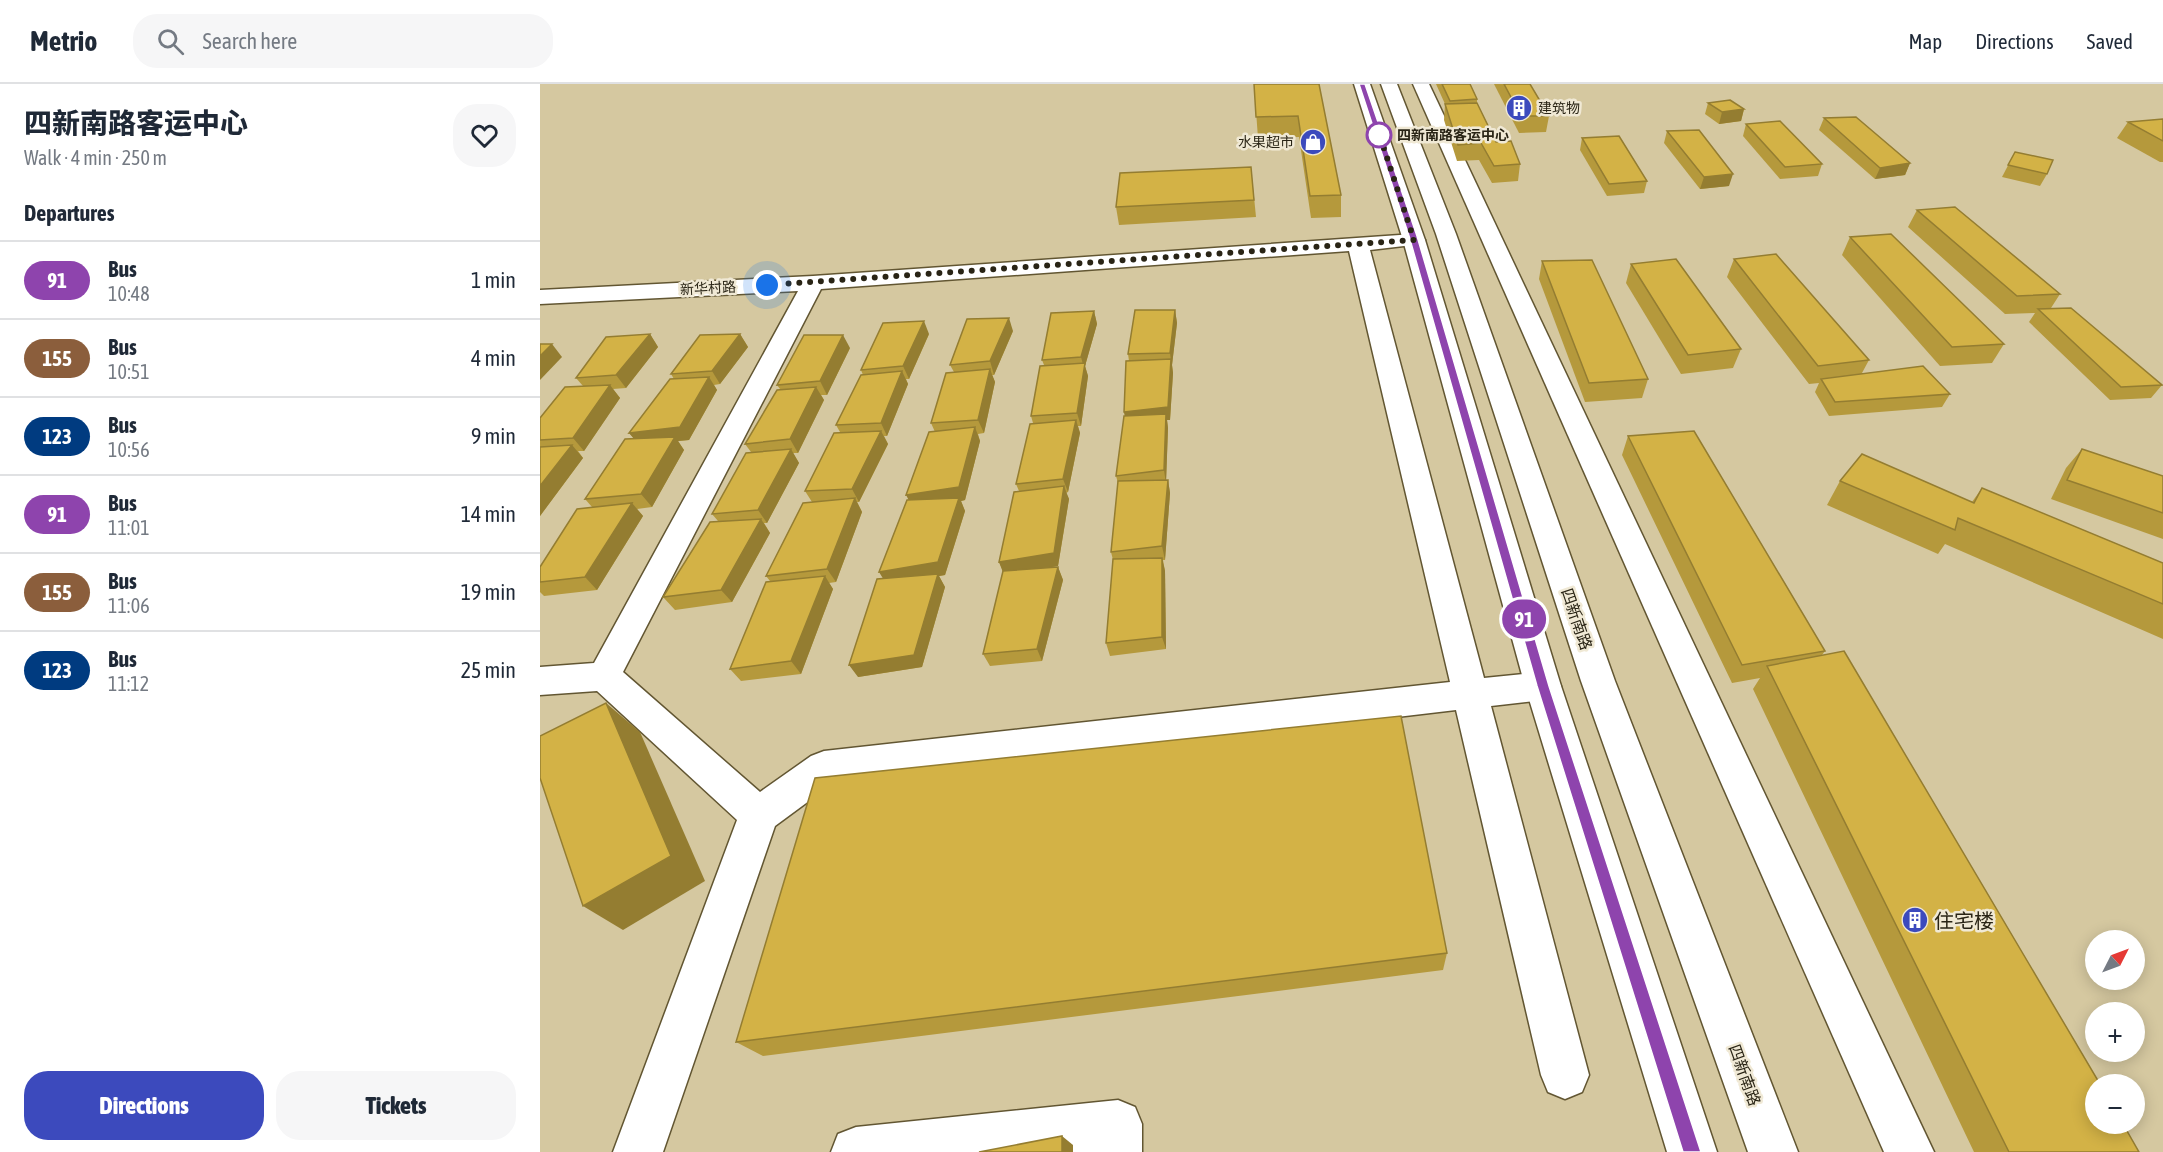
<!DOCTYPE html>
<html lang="en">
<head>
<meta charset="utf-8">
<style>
  body { margin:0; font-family:"Asap Condensed","Noto Sans SC",sans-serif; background:#f6f6f7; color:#1f2937; height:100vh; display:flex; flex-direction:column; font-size:22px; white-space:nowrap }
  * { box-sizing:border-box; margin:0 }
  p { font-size:20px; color:#747a83 }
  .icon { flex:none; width:33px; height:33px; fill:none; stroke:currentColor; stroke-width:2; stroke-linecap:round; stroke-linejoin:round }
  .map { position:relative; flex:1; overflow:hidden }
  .sheet { display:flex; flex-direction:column; background:#fff; width:540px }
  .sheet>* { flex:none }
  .badge { padding:0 12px; border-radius:20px; font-size:21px; line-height:39px }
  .needle { width:39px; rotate:48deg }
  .controls { position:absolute; left:1545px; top:846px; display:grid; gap:12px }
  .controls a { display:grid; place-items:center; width:60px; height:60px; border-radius:50%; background:#fff; box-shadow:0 3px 15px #0003; font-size:30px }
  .you { position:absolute; width:30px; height:30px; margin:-15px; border:4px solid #fff; border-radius:50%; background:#1a73e8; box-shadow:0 0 0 9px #1a73e833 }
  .map>.badge { position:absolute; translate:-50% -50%; box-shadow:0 0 0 3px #fff }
  h2 { padding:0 24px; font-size:22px; line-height:54px }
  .round { display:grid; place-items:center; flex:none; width:63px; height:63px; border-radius:24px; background:#f6f6f7 }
  .overview { display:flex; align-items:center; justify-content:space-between; height:102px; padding:0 24px }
  h1 { font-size:28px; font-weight:800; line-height:45px }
  .cta { display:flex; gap:12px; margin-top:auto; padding:12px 24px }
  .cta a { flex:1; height:69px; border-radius:24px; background:#3c4abd; color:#fff; font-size:24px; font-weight:800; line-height:69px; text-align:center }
  .cta a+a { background:#f6f6f7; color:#1f2937 }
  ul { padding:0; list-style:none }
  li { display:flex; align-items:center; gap:18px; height:78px; padding:0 24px; border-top:2px solid #e0e1e3 }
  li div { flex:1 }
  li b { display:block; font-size:22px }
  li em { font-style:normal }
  li .badge { min-width:66px; font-weight:700; text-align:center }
  header { display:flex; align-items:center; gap:36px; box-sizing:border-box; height:84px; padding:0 30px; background:#fff; border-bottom:2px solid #e0e1e3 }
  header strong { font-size:28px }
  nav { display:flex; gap:33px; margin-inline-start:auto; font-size:21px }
  .search { width:420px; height:54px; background:#f6f6f7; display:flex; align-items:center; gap:15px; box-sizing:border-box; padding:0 21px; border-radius:24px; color:#747a83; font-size:22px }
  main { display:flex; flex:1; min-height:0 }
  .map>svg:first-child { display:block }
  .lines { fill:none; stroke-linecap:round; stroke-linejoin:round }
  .minor-casing { stroke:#625632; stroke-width:3 }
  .major-casing { stroke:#625632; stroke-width:3 }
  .minor { fill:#fff; fill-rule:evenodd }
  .major { fill:#fff; fill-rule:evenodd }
  .wall { fill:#b5993c }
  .shaded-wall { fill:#947d31 }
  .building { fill:#d3b246; stroke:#947d31; stroke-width:1.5 }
  .line { fill:#8e44ad; stroke:#fff; stroke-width:1.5 }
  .walk { stroke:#292415; stroke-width:6; stroke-dasharray:0 10.8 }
  .stop-dot { fill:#fff; stroke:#8e44ad; stroke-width:3 }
  .labels { text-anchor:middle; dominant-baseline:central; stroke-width:5; stroke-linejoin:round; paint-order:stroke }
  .far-poi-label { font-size:14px; fill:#292415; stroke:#f0e9d5; text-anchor:start }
  .far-stop-label { font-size:14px; font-weight:bold; fill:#292415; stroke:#f0e9d5; text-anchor:start }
  .far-street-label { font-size:14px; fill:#292415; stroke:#f0e9d5 }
  .street-label { font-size:16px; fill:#292415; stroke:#f0e9d5 }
  .near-poi-label { font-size:20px; fill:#292415; stroke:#f0e9d5; text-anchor:start }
</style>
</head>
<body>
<header>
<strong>Metrio</strong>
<div class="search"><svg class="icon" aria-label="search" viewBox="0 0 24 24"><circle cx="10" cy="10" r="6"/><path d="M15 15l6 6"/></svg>Search here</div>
<nav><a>Map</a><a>Directions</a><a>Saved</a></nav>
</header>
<main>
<section class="sheet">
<div class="overview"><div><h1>四新南路客运中心</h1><p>Walk · 4 min · 250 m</p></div><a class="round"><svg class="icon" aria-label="heart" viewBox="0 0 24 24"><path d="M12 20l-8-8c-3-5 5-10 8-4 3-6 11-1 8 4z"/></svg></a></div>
<h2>Departures</h2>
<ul>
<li><span class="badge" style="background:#8e44ad;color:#fff">91</span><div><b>Bus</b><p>10:48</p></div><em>1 min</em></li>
<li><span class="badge" style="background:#8b5e3c;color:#fff">155</span><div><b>Bus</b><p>10:51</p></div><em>4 min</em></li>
<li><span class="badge" style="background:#003b80;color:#fff">123</span><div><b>Bus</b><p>10:56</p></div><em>9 min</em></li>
<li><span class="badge" style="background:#8e44ad;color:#fff">91</span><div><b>Bus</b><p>11:01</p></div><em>14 min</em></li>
<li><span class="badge" style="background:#8b5e3c;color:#fff">155</span><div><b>Bus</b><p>11:06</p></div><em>19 min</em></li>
<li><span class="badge" style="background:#003b80;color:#fff">123</span><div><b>Bus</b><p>11:12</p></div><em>25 min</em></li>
</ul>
<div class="cta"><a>Directions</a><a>Tickets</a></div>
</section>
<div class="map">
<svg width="1623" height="1068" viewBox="0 0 1623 1068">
  <rect width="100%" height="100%" fill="#d5c8a0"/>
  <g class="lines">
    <g class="minor-casing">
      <g id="minor">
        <path d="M873,0H889L1394,1068H1344Z"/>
        <path d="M874,150L881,152L885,156L881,160L830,166L944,594L1003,588L1015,592L1021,602L1015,612L1003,616L951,622L1049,991L1042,1008L1025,1015L1008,1008L1001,991L916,626L292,700L235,742L123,1068H73L197,736L57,607L0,611V583L54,579L258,207L0,220V206L273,192ZM809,167L910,598L284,667L271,672L220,708L83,588L281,205Z"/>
        <path d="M578,1016L595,1023L602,1040V1068H291L298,1050L316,1043Z"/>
      </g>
    </g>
    <g class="major-casing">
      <g id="major">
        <path d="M814,0H830L885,156L1021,602L1177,1068H1127L985,602L863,156Z"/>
        <path d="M841,0H857L916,150L1075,597L1258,1068H1208L1041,597L896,150Z"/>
      </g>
    </g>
    <use href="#minor" class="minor"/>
    <use href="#major" class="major"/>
  </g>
  <g class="wall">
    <path d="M714,0H779L801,111V133L771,134L759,53L718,54Z"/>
    <path d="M896,0H930L937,15V19L956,58L980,80L978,97L952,99L939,76L917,77L904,36L905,20Z"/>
    <path d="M954,0H990L1009,32L1006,48L979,49Z"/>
    <path d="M1168,19L1204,25L1201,37L1179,40L1165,30Z"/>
    <path d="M1284,34L1370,79L1365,91L1335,95L1279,46Z"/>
    <path d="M1623,35V78H1620L1577,54L1588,38Z"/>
    <path d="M1206,40L1282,80L1278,92L1240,95L1203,52Z"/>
    <path d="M1127,47L1189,102L1160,105L1124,59Z"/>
    <path d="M1042,54L1107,97L1104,109L1067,112L1040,66Z"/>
    <path d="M1475,68L1507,90L1500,102L1462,93Z"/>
    <path d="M711,83L716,133L579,141L576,123Z"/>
    <path d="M1377,126L1520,210L1511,224L1622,301L1611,314L1570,316L1489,238L1495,229L1465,230L1368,143Z"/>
    <path d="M1310,153L1464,260L1452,279L1400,282L1302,171Z"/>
    <path d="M1194,175L1329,276L1322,289L1410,310L1402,323L1289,332L1275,308L1279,299L1269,300L1187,193Z"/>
    <path d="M1002,177L1108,295L1102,314L1045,318L999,195Z"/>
    <path d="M1091,180L1201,265L1193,284L1141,290L1086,199Z"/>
    <path d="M635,226L637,239L632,281L633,289L630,336H627L628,344L626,396H628L630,409L625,476H623L625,487L626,565L570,572L566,559L573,476L571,468L578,399L576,392L585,332L584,328L589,277L588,270Z"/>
    <path d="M554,227L557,240L545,282L548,292L541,342H538L540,349L528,408L526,409L529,415L518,482L508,484L518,483L523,496L502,577L450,582L443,570L463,487L459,478L479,407L476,400L493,339L491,332L504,281L502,276Z"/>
    <path d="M473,247L454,291H452L455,298L444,349L438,350L440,357L425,416L421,417L425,427L405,491L399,492L405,503L382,583L318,593L343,495L369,416L395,348L391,339L414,288L410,281Z"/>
    <path d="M110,250L118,263L86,304L73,305L80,314L44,367H38L43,374L0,432V334L43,302L36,294Z"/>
    <path d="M200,250L208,263L180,300L174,301L177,306L149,356L138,357L144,366L112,423L97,425L103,432L57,506L4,512L0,508V483L52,423L45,415L94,354L89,349L134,295L131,290Z"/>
    <path d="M389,250L369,295H366L368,300L347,352H344L348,360L319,418H317L322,428L296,498L289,499L293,505L261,590L201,597L190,585L230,497L226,492L272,418L265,407L300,348L296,341L323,291L321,286Z"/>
    <path d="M310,264L287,311H281L284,316L258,369H253L259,379L227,439H224L230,449L192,518L135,526L123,513L178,437L172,430L211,368L205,360L240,305L237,301Z"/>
    <path d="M1088,352L1285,567L1282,571L1599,1068H1434L1213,605L1220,594L1192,599L1082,371Z"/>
    <path d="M1542,365L1623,392V455L1511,415L1526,384Z"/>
    <path d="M1300,397L1432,418L1442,404L1623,479V555L1405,460L1398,470L1287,421Z"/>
    <path d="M907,869L903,886L223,972L196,958Z"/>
  </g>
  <g class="shaded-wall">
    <path d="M1204,25L1201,37L1179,40L1182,28Z"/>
    <path d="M1370,79L1365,91L1335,95L1340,84Z"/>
    <path d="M1193,90L1189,102L1160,105L1164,93Z"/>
    <path d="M635,226L637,239L632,281L633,289L630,336H627L628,344L626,400L624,386L587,341L584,328L631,277L630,269Z"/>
    <path d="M554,227L557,240L545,282L548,292L541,342L537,329L544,284L541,273Z"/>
    <path d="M469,234L473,247L454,291L450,277Z"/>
    <path d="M384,237L389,250L369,295L363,282Z"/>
    <path d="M110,250L118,263L86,304L76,291Z"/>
    <path d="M200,250L208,263L180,300L172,287Z"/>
    <path d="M303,251L310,264L287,311L280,297Z"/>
    <path d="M12,260L22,273L0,296V272Z"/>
    <path d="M450,285L455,298L444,349L438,336Z"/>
    <path d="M362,287L368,300L347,352L341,339Z"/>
    <path d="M169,293L177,306L149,356L138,357L144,366L112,423L101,410L100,362L89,349Z"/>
    <path d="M70,301L80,314L44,367L33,354Z"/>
    <path d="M276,303L284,316L258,369L250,355Z"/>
    <path d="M536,336L540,349L528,408L523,395Z"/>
    <path d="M435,343L440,357L425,416L421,417L425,427L405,491L399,492L405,503L382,583L318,593L309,581L347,501L339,488L373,424L366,411Z"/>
    <path d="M341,347L348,360L319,418L312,405Z"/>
    <path d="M32,361L43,374L0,432V402Z"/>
    <path d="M251,365L259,379L227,439L218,426Z"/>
    <path d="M628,396L630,409L625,476L622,462Z"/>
    <path d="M524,402L529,415L518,482L464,491L459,478Z"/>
    <path d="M315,414L322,428L296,498L287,485Z"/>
    <path d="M92,419L103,432L57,506L45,493Z"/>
    <path d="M221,435L230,449L192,518L181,506Z"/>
    <path d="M622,474L625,487L626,565L622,553Z"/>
    <path d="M518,483L523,496L502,577L497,565Z"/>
    <path d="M285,492L293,505L261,590L251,577Z"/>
    <path d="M66,619L100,648L165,797L83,846L43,822Z"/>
    <path d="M522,1052L533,1061V1068H522Z"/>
  </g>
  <g class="building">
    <path d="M714,0H779L801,111L770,112L758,32L716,33Z"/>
    <path d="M902,0H930L937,15L910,17Z"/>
    <path d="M964,0H990L1009,32H981Z"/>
    <path d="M1190,16L1204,25L1182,28L1168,19Z"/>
    <path d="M937,19L956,58L971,57L980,80L954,82L941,59L918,61L905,20Z"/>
    <path d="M1316,33L1370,79L1340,84L1284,34Z"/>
    <path d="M1623,35V57L1588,38Z"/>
    <path d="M1240,37L1282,80L1245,83L1206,40Z"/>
    <path d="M1159,46L1193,90L1164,93L1127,47Z"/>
    <path d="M1079,52L1107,97L1069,100L1042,54Z"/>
    <path d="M1475,68L1513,76L1507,90L1468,81Z"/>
    <path d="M711,83L714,116L576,123L580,89Z"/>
    <path d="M1415,123L1520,210L1477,212L1377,126Z"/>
    <path d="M1351,150L1464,260L1412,263L1310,153Z"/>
    <path d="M1236,170L1329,276L1278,282L1194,175Z"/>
    <path d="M1136,175L1201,265L1148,271L1091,180Z"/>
    <path d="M1052,176L1108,295L1049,299L1002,177Z"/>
    <path d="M1531,224L1622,301L1581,303L1498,225Z"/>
    <path d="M595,226H635L630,269L588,270Z"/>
    <path d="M554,227L541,273L502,276L511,229Z"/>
    <path d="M469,234L450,277L410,281L427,235Z"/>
    <path d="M384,237L363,282L321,286L343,239Z"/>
    <path d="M110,250L76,291L36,294L66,253Z"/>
    <path d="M200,250L172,287L131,290L160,251Z"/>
    <path d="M264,251H303L280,297L237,301Z"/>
    <path d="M0,260H12L0,272Z"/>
    <path d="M631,275L628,323L584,328L586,277Z"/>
    <path d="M545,279L537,329L491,332L500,282Z"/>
    <path d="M1383,282L1410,310L1295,318L1281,295Z"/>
    <path d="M450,285L438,336L391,339L406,289Z"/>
    <path d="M362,287L341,339L296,341L321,291Z"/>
    <path d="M169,293L140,343L89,349L130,295Z"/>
    <path d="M70,301L33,354L0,356V334L25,303Z"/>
    <path d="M276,303L250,355L205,360L237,306Z"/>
    <path d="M626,330L624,386L576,392L584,332Z"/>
    <path d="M536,336L523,395L476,400L490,340Z"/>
    <path d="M435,343L419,403L366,411L389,348Z"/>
    <path d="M341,347L312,405L265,407L294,349Z"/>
    <path d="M1154,347L1285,567L1202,581L1088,352Z"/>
    <path d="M135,353L101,410L45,415L85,355Z"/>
    <path d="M32,361L0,402V363Z"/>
    <path d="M251,365L218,426L172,430L206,369Z"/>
    <path d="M1542,365L1623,392V429L1527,396Z"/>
    <path d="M1322,370L1434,419L1442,404L1623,479V520L1418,434L1415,446L1300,397Z"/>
    <path d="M628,396L622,462L571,468L578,397Z"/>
    <path d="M524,402L514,469L459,478L474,408Z"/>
    <path d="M315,414L287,485L226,492L263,419Z"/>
    <path d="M419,414L398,478L339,488L367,416Z"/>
    <path d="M92,419L45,493L0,498V483L37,425Z"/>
    <path d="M221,435L181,506L123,513L170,438Z"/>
    <path d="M622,474V553L566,559L573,475Z"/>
    <path d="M518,483L497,565L443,570L463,487Z"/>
    <path d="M398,490L374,571L309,581L337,495Z"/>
    <path d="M285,492L251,577L190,585L226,498Z"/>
    <path d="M1304,567L1560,1000H1556V1040H1583L1599,1068H1469L1227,582Z"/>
    <path d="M66,619L131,772L43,822L0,694V652Z"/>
    <path d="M861,632L907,869L196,958L275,694Z"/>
    <path d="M522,1052V1068H439Z"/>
  </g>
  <path class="line" d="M819,0H825L877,152L1009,602L1161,1068H1143L997,602L869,152Z"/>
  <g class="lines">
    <path class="walk" d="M227,201L874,156L837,43L839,51"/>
  </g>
  <defs>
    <g id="building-disc" transform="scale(1.35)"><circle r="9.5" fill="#3c4abd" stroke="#f0e9d5"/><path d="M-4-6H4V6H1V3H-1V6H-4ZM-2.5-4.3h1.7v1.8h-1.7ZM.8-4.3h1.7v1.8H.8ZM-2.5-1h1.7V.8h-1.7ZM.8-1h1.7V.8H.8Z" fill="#fff"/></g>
    <g id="shop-disc" transform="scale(1.35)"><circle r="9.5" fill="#3c4abd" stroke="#f0e9d5"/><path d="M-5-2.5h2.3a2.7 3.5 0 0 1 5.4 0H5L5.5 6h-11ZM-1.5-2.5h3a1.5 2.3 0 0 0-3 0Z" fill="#fff"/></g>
  </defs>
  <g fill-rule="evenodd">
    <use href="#building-disc" x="979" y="24"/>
    <use href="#shop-disc" x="773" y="58"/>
    <use href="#building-disc" x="1375" y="836"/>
  </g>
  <circle class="stop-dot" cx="839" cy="51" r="12"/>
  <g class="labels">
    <g class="far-poi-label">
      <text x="998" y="24">建筑物</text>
      <text x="754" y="58" text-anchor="end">水果超市</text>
    </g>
    <g class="far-stop-label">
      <text x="857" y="51">四新南路客运中心</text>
    </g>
    <g class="far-street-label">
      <text transform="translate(168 204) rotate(-3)">新华村路</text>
    </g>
    <g class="street-label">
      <text transform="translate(1037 535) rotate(71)">四新南路</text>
      <text transform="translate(1205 991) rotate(70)">四新南路</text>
    </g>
    <g class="near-poi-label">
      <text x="1394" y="836">住宅楼</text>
    </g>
  </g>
</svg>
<div class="controls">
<a><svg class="needle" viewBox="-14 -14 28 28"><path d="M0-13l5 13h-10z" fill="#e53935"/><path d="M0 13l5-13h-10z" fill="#747a83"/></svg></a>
<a>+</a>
<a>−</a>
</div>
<div class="you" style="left:227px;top:201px"></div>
<b class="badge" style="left:984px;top:535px;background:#8e44ad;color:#fff">91</b>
</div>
</main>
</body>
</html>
